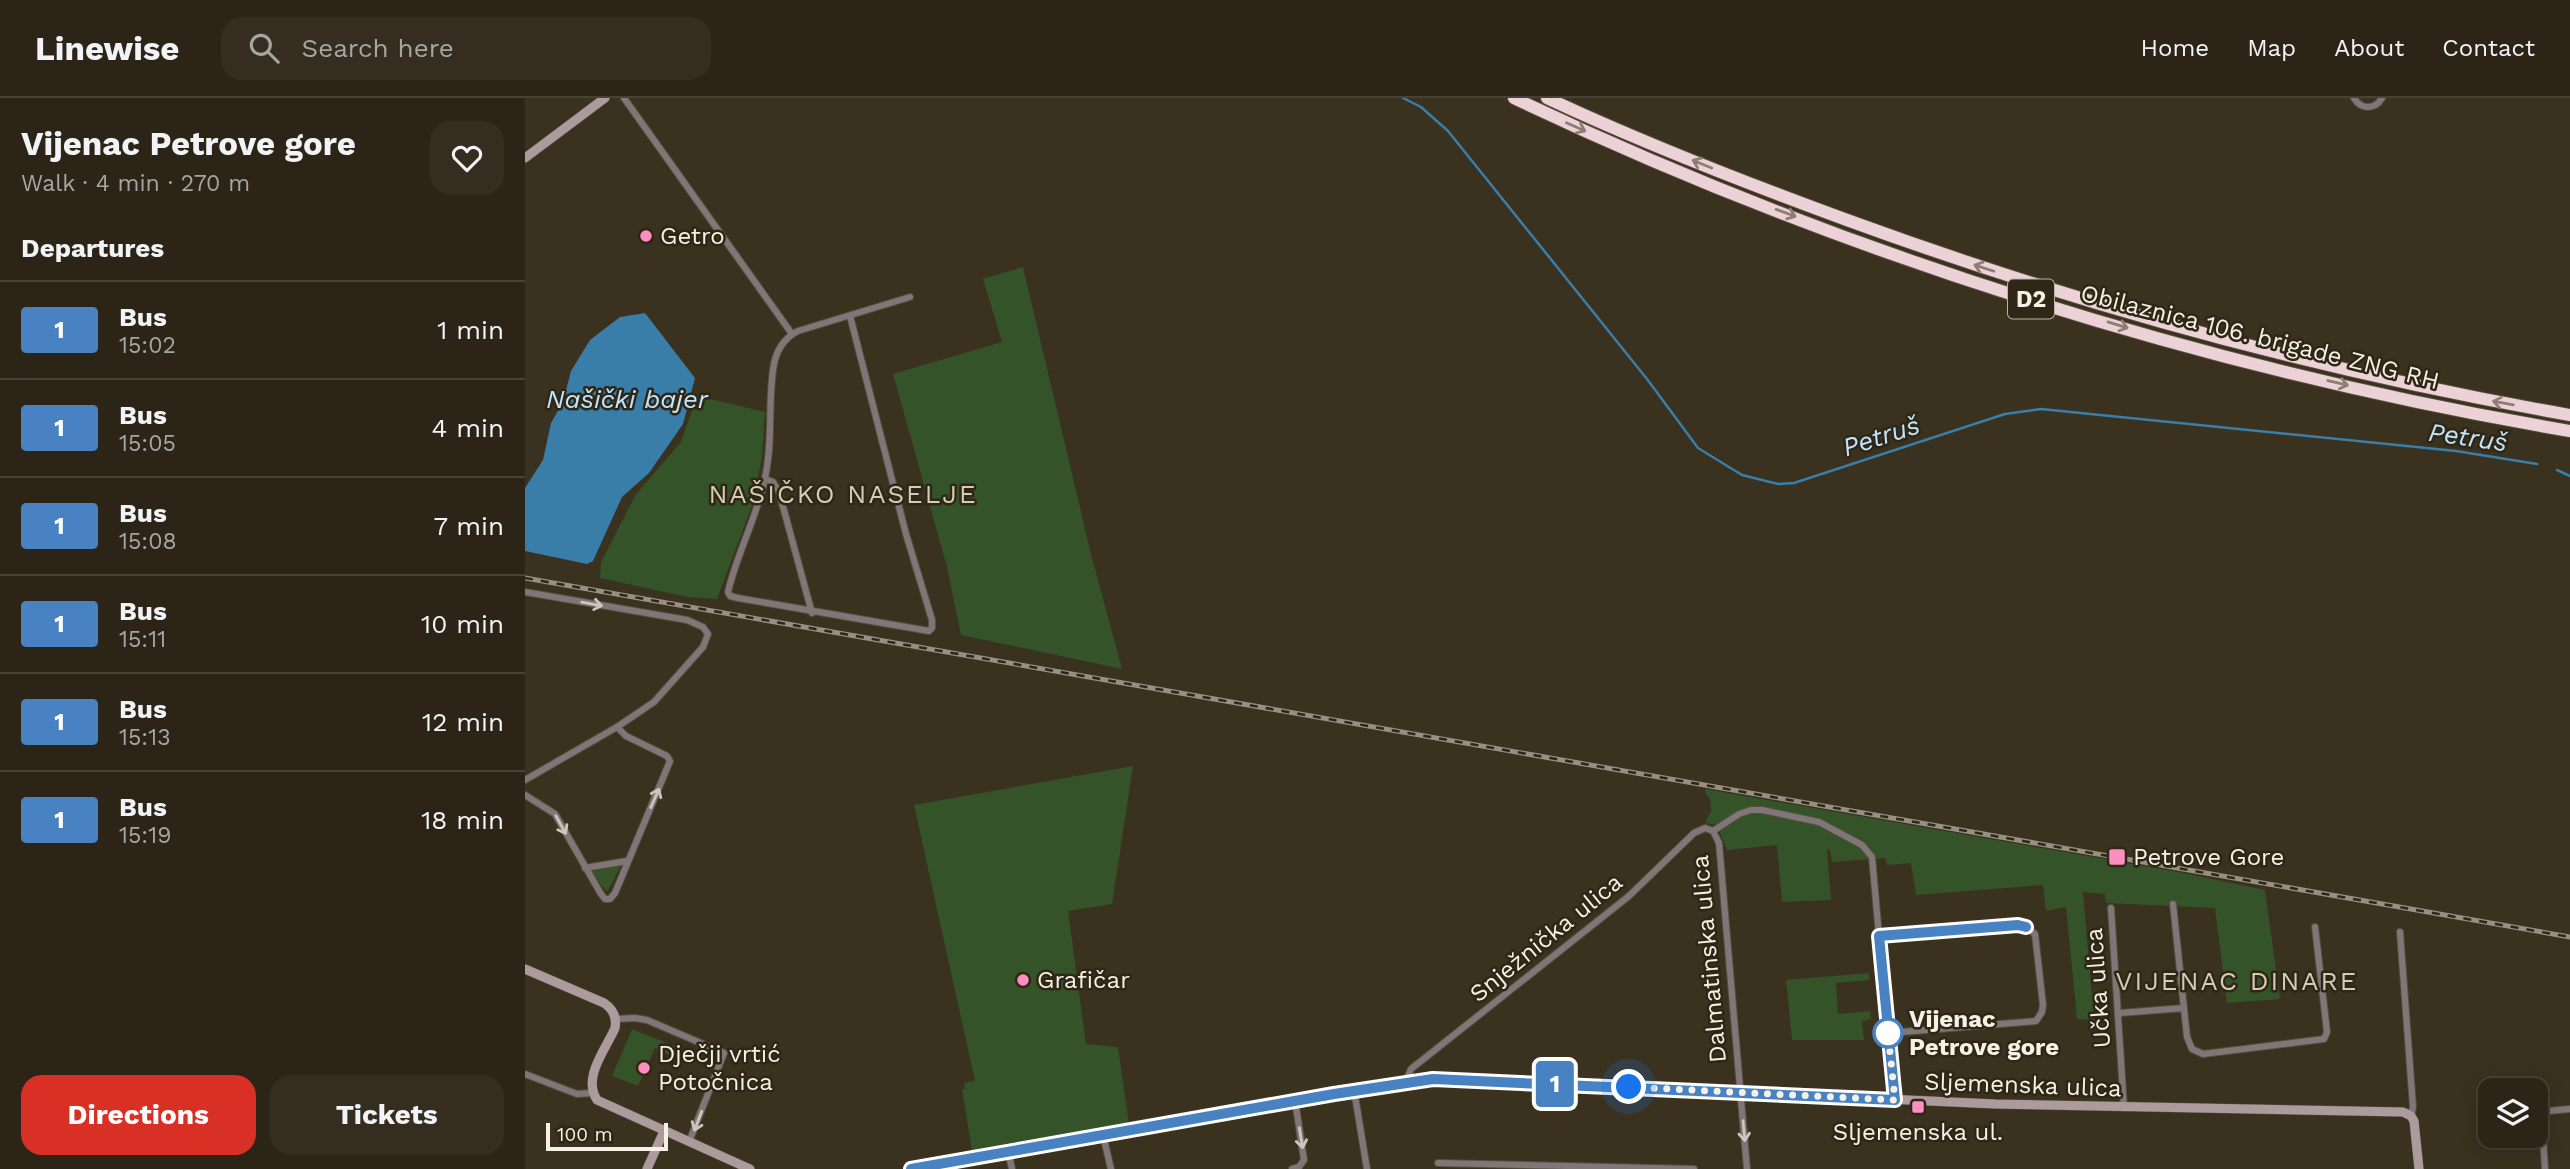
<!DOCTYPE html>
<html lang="en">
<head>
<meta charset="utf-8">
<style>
  body { margin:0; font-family:"Work Sans",sans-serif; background:#342d20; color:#f1f3f6; height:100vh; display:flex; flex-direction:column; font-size:26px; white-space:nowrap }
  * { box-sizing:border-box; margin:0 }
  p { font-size:23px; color:#a6a5a1 }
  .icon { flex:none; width:38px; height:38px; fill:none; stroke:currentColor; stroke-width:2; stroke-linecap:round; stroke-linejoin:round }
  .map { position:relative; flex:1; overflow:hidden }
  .drawer { display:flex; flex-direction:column; background:#2c2517; width:525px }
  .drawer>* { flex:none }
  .badge { padding:0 14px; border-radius:5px; font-size:24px; line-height:46px }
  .controls { position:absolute; left:1953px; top:980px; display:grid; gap:14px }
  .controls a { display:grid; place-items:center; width:70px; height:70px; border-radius:14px; background:#2c2517; box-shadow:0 4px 18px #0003,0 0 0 2px #484236; font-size:35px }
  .scale { position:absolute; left:21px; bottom:18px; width:122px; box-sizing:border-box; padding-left:7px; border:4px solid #f6f1e6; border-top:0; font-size:19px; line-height:24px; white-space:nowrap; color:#f6f1e6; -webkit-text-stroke:5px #2f2716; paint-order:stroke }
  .you { position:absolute; width:35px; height:35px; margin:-18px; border:5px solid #fff; border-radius:50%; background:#1a73e8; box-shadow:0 0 0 10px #1a73e833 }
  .map>.badge { position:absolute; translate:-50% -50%; box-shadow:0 0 0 4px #fff }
  h2 { padding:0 21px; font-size:26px; line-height:63px }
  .round { display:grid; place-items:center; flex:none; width:74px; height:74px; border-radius:21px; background:#342d20 }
  .overview { display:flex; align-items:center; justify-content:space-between; height:119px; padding:0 21px }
  h1 { font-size:33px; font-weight:700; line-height:52px }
  .cta { display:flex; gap:14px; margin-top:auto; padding:14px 21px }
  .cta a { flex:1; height:80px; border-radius:21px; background:#d93025; color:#fff; font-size:28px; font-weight:700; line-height:80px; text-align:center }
  .cta a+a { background:#342d20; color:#f1f3f6 }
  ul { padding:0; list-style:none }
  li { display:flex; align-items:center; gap:21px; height:98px; padding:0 21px; border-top:2px solid #484236 }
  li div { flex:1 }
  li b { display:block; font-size:26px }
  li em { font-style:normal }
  li .badge { min-width:77px; font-weight:700; text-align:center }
  header { display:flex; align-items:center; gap:42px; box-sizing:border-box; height:98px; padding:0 35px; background:#2c2517; border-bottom:2px solid #484236 }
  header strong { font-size:33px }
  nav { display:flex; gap:38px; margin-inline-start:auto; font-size:24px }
  .search { width:490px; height:63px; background:#342d20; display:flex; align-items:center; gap:18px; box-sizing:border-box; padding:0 24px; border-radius:21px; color:#a6a5a1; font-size:26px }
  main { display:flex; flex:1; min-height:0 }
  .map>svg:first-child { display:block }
  .green { fill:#355328 }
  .water { fill:#387ea9 }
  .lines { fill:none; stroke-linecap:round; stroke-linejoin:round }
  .stream { stroke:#387ea9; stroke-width:2.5 }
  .street-casing { stroke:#58503f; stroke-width:8 }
  .secondary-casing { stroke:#58503f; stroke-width:10 }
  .highway-casing { stroke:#58503f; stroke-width:14 }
  .street { stroke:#807577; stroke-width:6 }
  .secondary { stroke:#ac9a9d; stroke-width:9 }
  .highway { stroke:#ecd1d6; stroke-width:12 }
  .rail-casing { stroke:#979082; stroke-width:5 }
  .rail { stroke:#2f2716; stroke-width:2.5; stroke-dasharray:8; stroke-linecap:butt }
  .oneway { stroke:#8e7c76 }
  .oneway2 { stroke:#cdc6bf }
  .line-casing { stroke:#fff; stroke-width:16 }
  .line { stroke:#4982c3; stroke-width:10 }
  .walk { stroke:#f6f1e6; stroke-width:7; stroke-dasharray:0 12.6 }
  .poi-dot { fill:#fd8ec0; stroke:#2f2716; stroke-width:2.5 }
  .stop-dot { fill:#fff; stroke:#4982c3; stroke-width:3.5 }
  .labels { text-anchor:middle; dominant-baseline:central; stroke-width:5; stroke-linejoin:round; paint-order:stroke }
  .shield { fill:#2f2716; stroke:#bab4a8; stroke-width:2 }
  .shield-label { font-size:23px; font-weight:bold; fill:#f6f1e6 }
  .poi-label { font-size:24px; fill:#f6f1e6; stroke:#2f2716; text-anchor:start }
  .street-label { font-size:24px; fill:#f6f1e6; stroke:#2f2716 }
  .stop-label { font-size:24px; font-weight:bold; fill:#f6f1e6; stroke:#2f2716; text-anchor:start }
  .water-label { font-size:26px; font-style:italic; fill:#c1e4fd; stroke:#2f2716 }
  .neighbourhood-label { font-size:26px; letter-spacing:2px; fill:#d6cbb5; stroke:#2f2716 }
</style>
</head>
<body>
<header>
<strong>Linewise</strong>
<div class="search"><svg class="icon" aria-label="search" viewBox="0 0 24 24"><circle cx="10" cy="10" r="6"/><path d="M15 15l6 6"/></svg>Search here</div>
<nav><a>Home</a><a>Map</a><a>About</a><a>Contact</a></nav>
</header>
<main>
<section class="drawer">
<div class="overview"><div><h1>Vijenac Petrove gore</h1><p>Walk · 4 min · 270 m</p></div><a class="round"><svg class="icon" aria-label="heart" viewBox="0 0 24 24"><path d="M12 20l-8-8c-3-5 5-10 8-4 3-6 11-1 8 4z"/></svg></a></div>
<h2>Departures</h2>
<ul>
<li><span class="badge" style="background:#4982c3;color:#fff">1</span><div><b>Bus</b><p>15:02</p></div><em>1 min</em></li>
<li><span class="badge" style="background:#4982c3;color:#fff">1</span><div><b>Bus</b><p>15:05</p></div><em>4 min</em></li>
<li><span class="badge" style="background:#4982c3;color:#fff">1</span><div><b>Bus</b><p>15:08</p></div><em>7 min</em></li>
<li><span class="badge" style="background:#4982c3;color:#fff">1</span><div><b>Bus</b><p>15:11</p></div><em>10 min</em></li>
<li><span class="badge" style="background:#4982c3;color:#fff">1</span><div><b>Bus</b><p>15:13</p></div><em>12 min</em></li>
<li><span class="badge" style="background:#4982c3;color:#fff">1</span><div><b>Bus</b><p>15:19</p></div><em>18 min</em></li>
</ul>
<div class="cta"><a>Directions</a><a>Tickets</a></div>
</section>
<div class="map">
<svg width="2045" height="1071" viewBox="0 0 2045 1071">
  <rect width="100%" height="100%" fill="#3a311f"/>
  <g class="green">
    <path d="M498,169L566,456L597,571L436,537L422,469L368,276L477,244L458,181Z"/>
    <path d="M172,298L240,314L237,359L228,405L192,501L162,499L75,480L76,464L111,396L156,344Z"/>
    <path d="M608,668L587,806L543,813L561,946L593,949L604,1027L447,1053L437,991H440L439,985L450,983L389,707Z"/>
    <path d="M1180,691L1659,775L1740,792L1755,901L1702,905L1690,810L1581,805L1580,796L1558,794L1569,922L1552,921L1541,809L1521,813L1518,787L1391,797L1386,765L1362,767L1360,760L1307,764L1305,752L1302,751L1306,802L1257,804L1252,747L1202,752L1192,727L1180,725L1186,713L1185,700L1181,697Z"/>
    <path d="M96,768L82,794L65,773Z"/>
    <path d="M1344,875V882L1311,885L1313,916L1345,913L1346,921L1337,923L1339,942H1267L1261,882Z"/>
    <path d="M107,931L157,951L153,961L130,950L113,988L87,978Z"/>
  </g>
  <path class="water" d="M120,215L170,280L158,326L124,375L97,399L68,463L62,466L0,453V390L18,362L26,325L38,304L46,273L65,242L95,219Z"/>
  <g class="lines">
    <g class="stream">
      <path d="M878,0L896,9L923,33L1122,281L1173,350L1217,377L1253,386L1269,385L1480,316L1516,311L1931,353L2012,366"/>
      <path d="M2032,372L2045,378"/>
    </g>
    <g class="street-casing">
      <g id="street">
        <path d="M99,0L267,236"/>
        <path d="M1829,0C1836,12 1850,12 1857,0"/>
        <path d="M325,218L381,436L407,522V530L404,533L213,500L205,498L203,494C212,455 232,419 240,380C248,344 243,308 248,272C250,255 257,241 273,233L385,199"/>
        <path d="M240,381L248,384L254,394L287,515"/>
        <path d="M0,494L162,522L178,529L183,536L178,549L129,604L92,629L0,682"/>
        <path d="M0,697L30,716L76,796L80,801H85L90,795L145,663L142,658L101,638L92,629"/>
        <path d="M1188,733L1194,745L1222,1071"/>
        <path d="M1188,733L1214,716L1226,712H1237L1294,724L1337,747L1347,759L1354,838"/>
        <path d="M60,770L102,763"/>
        <path d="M1648,806L1662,939L1667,951L1678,956L1799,941L1802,934L1790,829"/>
        <path d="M1586,810L1599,1010"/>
        <path d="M1875,834L1888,1009L1886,1018"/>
        <path d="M1595,915L1659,910"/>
        <path d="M91,921L110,920L122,922L199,955L164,1044"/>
        <path d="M1364,935L1511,923L1517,914L1518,907L1510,836L1501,829L1494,827L1354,838C1359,893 1365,947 1370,1002"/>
        <path d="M0,976L52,996L68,995"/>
        <path d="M880,985L886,971L1104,798L1169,735L1180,730L1188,733"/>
        <path d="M829,992L842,1071"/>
        <path d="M2011,1013L2019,1015L2023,1013L2045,1011"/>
        <path d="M1958,1014L1965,1013"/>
        <path d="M2019,1015L2017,1024L2020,1071"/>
        <path d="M578,1037L586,1071"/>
        <path d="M483,1053L487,1071"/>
        <path d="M913,1065L1169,1071"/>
        <path d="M767,1071L774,1069L779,1062L770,1002"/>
      </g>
    </g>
    <g class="secondary-casing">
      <g id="secondary">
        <path d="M0,60L80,0"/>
        <path d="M0,871L79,905C88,911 92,919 90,930C81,951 57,979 72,1002L225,1071"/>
        <path d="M122,1071L139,1033"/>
        <path d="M386,1071L829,992L921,981L1470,1006L1878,1014L1886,1018L1889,1023L1894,1071"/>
      </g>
    </g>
    <g class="highway-casing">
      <g id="highway">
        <path d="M989,0C1316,156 1688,273 2045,333"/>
        <path d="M1022,0C1120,46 1221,85 1322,122C1557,208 1799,274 2045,317"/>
      </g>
    </g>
    <use href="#street" class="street"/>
    <use href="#secondary" class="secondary"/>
    <use href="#highway" class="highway"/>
    <g class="rail-casing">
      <path id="rail" d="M0,480L2045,839"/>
    </g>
    <use href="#rail" class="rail"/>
  </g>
  <defs><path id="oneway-shaft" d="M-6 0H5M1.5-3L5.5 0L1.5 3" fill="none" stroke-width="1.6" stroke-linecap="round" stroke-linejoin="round" transform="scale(1.75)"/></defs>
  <g class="oneway">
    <use href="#oneway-shaft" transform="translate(1051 29) rotate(24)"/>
    <use href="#oneway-shaft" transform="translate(1177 66) rotate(-158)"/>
    <use href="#oneway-shaft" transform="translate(1261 115) rotate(20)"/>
    <use href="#oneway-shaft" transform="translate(1459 170) rotate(-162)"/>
    <use href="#oneway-shaft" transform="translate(1593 227) rotate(17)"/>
    <use href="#oneway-shaft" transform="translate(1813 285) rotate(13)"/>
    <use href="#oneway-shaft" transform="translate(1978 305) rotate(-170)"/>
  </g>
  <g class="oneway2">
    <use href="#oneway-shaft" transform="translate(67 506) rotate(10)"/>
    <use href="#oneway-shaft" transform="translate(130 700) rotate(-66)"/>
    <use href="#oneway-shaft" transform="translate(36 727) rotate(61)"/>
    <use href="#oneway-shaft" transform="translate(173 1023) rotate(111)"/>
    <use href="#oneway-shaft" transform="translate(1219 1033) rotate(85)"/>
    <use href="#oneway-shaft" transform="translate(776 1040) rotate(81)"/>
  </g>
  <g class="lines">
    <g class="line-casing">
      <path id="line" d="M386,1071L809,996L908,981L1370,1002L1354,838L1493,827L1501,829"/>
    </g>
    <use href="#line" class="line"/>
    <path class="walk" d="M1104,989L1370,1002L1363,935"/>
  </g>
  <g class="poi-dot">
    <circle cx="121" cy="138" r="7"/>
    <rect x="1583" y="750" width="18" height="18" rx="3.5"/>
    <circle cx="498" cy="882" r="7"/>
    <circle cx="119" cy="970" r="7"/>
    <rect x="1386" y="1002" width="14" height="14" rx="3.5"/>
  </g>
  <circle class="stop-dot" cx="1363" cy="935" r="14"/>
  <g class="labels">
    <rect class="shield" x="1483" y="181.5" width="46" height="39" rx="5"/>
    <g class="shield-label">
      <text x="1506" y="201">D2</text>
    </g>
    <g class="poi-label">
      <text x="135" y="138">Getro</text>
      <text x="1608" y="759">Petrove Gore</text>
      <text x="512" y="882">Grafičar</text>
      <text x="133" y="956">Dječji vrtić<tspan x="133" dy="28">Potočnica</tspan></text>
      <text x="1393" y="1034" text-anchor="middle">Sljemenska ul.</text>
    </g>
    <g class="street-label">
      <text transform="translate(1735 239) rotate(14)">Obilaznica 106. brigade ZNG RH</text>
      <text transform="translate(1021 840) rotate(-39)">Snježnička ulica</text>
      <text transform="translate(1184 861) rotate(-95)">Dalmatinska ulica</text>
      <text transform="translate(1573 890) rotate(-94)">Učka ulica</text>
      <text transform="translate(1498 987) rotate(2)">Sljemenska ulica</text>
    </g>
    <g class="stop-label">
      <text x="1384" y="921">Vijenac<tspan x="1384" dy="28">Petrove gore</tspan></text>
    </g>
    <g class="water-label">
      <text x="102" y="301">Našički bajer</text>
      <text transform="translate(1356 338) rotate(-18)">Petruš</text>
      <text transform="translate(1943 339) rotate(8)">Petruš</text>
    </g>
    <g class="neighbourhood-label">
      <text x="318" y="396">NAŠIČKO NASELJE</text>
      <text x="1712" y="883">VIJENAC DINARE</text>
    </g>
  </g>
</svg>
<div class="controls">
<a><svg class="icon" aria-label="layers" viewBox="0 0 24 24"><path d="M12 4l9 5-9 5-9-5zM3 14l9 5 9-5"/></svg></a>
</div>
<div class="scale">100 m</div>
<div class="you" style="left:1104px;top:989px"></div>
<b class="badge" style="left:1030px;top:986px;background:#4982c3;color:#fff">1</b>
</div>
</main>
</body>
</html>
